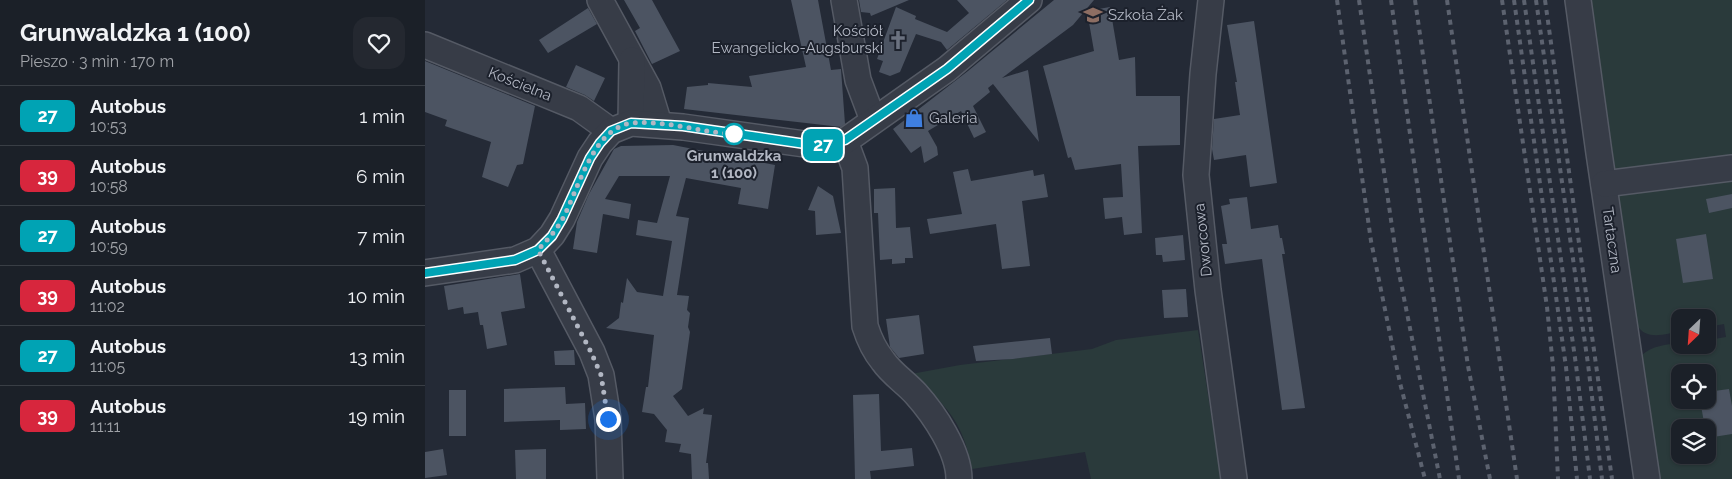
<!DOCTYPE html>
<html lang="pl">
<head>
<meta charset="utf-8">
<style>
  body { margin:0; font-family:Raleway,sans-serif; background:#242830; color:#f1f3f6; height:100vh; display:flex; flex-direction:column; font-size:19px; white-space:nowrap }
  * { box-sizing:border-box; margin:0 }
  p { font-size:16px; color:#a0a3a8 }
  .icon { flex:none; width:28px; height:28px; fill:none; stroke:currentColor; stroke-width:2; stroke-linecap:round; stroke-linejoin:round }
  .map { position:relative; flex:1; overflow:hidden }
  .details { display:flex; flex-direction:column; background:#1b2028; width:425px }
  .details>* { flex:none }
  .badge { padding:0 10px; border-radius:8px; font-size:18px; line-height:32px }
  .needle { width:32px; rotate:205deg }
  .tools { position:absolute; left:1246px; top:309px; display:grid; gap:10px }
  .tools a { display:grid; place-items:center; width:45px; height:45px; border-radius:10px; background:#1b2028; box-shadow:0 1px 4px #0004,0 0 0 1px #393e45; font-size:25px }
  .you { position:absolute; width:25px; height:25px; margin:-12px; border:4px solid #fff; border-radius:50%; background:#1a73e8; box-shadow:0 0 0 8px #1a73e833 }
  .map>.badge { position:absolute; translate:-50% -50%; box-shadow:0 0 0 2px #fff }
  .round { display:grid; place-items:center; flex:none; width:52px; height:52px; border-radius:15px; background:#242830 }
  .overview { display:flex; align-items:center; justify-content:space-between; height:85px; padding:0 20px }
  h1 { font-size:24px; font-weight:700; line-height:38px }
  ul { padding:0; list-style:none }
  li { display:flex; align-items:center; gap:15px; height:60px; padding:0 20px; border-top:1px solid #393e45 }
  li div { flex:1 }
  li b { display:block; font-size:19px }
  li em { font-style:normal }
  li .badge { min-width:55px; font-weight:700; text-align:center }
  main { display:flex; flex:1; min-height:0 }
  .map>svg:first-child { display:block }
  .green { fill:#2a3a3b; fill-rule:evenodd }
  .building { fill:#4c5462 }
  .lines { fill:none; stroke-linecap:round; stroke-linejoin:round }
  .minor-casing { stroke:#555a65; stroke-width:28 }
  .minor { stroke:#373c47; stroke-width:25 }
  .rail { stroke:#5c626f; stroke-width:4; stroke-dasharray:5 5; stroke-linecap:butt }
  .line-casing { stroke:#fff; stroke-width:11 }
  .line { stroke:#00a3b4; stroke-width:8 }
  .walk { stroke:#b2b7c3; stroke-width:5; stroke-dasharray:0 9 }
  .stop-dot { fill:#fff; stroke:#00a3b4; stroke-width:2.5 }
  .labels { text-anchor:middle; dominant-baseline:central; stroke-width:4; stroke-linejoin:round; paint-order:stroke }
  .poi-label { font-size:15px; fill:#b2b7c3; stroke:#1c212c; text-anchor:start }
  .street-label { font-size:15px; fill:#b2b7c3; stroke:#1c212c }
  .stop-label { font-size:15px; font-weight:bold; fill:#b2b7c3; stroke:#1c212c }
</style>
</head>
<body>
<main>
<section class="details">
<div class="overview"><div><h1>Grunwaldzka 1 (100)</h1><p>Pieszo · 3 min · 170 m</p></div><a class="round"><svg class="icon" aria-label="heart" viewBox="0 0 24 24"><path d="M12 20l-8-8c-3-5 5-10 8-4 3-6 11-1 8 4z"/></svg></a></div>
<ul>
<li><span class="badge" style="background:#00a3b4;color:#fff">27</span><div><b>Autobus</b><p>10:53</p></div><em>1 min</em></li>
<li><span class="badge" style="background:#d7263d;color:#fff">39</span><div><b>Autobus</b><p>10:58</p></div><em>6 min</em></li>
<li><span class="badge" style="background:#00a3b4;color:#fff">27</span><div><b>Autobus</b><p>10:59</p></div><em>7 min</em></li>
<li><span class="badge" style="background:#d7263d;color:#fff">39</span><div><b>Autobus</b><p>11:02</p></div><em>10 min</em></li>
<li><span class="badge" style="background:#00a3b4;color:#fff">27</span><div><b>Autobus</b><p>11:05</p></div><em>13 min</em></li>
<li><span class="badge" style="background:#d7263d;color:#fff">39</span><div><b>Autobus</b><p>11:11</p></div><em>19 min</em></li>
</ul>
</section>
<div class="map">
<svg width="1307" height="479" viewBox="0 0 1307 479">
  <rect width="100%" height="100%" fill="#242a36"/>
  <g class="green">
    <path d="M1166,0H1307V479H1233L1216,356C1228,345 1240,345 1255,343V345H1282L1283,340L1301,337L1299,324L1283,327L1282,318H1255V331C1241,334 1221,341 1212,325ZM1255,372H1282V400H1255ZM1255,428H1282V455H1255Z"/>
    <path d="M773,330L796,479H666L660,452L547,469C537,419 522,407 486,374L535,365L667,349L691,340Z"/>
  </g>
  <g class="building">
    <path d="M199,0H227L255,51L227,64L210,31L215,28Z"/>
    <path d="M366,0H393L406,70L416,69L420,124L416,127L259,109L262,87L283,85V83L327,87L324,76L381,67Z"/>
    <path d="M434,0H484L446,16L445,13L436,12Z"/>
    <path d="M532,0H582L522,50L516,42L491,34L475,72L465,76L454,72L458,61L452,59L471,7L491,16L490,19L522,32L544,13Z"/>
    <path d="M629,0H669L648,25L577,78L603,70L614,142L568,84L563,88L565,92L548,106L561,132L549,138L536,111L503,131L512,147L513,155L499,163L496,146L486,153L468,129L543,71Z"/>
    <path d="M685,7L694,60L710,57L711,96H755V145L713,146L717,233L699,235L697,217L680,219L678,198L698,197L696,164L650,170L646,157L643,158L618,66L669,51L662,11Z"/>
    <path d="M163,8L172,24L123,53L114,40Z"/>
    <path d="M829,21L852,183L825,187L821,155L789,160L787,149L789,119L815,115L810,82H812L802,25Z"/>
    <path d="M0,61L110,106L98,164L92,165L83,187L57,177L66,142L20,126L22,120L0,112Z"/>
    <path d="M151,65L180,78L169,101L160,95L141,87Z"/>
    <path d="M248,145L350,165L343,209L313,204L316,188L261,178L251,216L264,218L252,295L264,296L262,310L265,313L263,327L265,332L257,389L248,396L263,416L279,408L278,414L287,415L281,463H283L284,479H267L266,454L254,452L256,444L240,442L242,430L229,414L217,412L221,387H223L229,335L181,328L194,318L196,302L198,303L202,278L212,292L238,296L247,241L211,235L213,220L232,223L245,176H194L180,199L206,204L204,219L178,214L172,253L148,249L152,222L164,194L189,149L196,146Z"/>
    <path d="M543,169L546,181L608,170L609,176L619,174L623,197L597,201L605,266L577,269L571,224L505,234L502,219L537,214L528,172Z"/>
    <path d="M393,186L408,196L416,233L391,235L390,211L383,210Z"/>
    <path d="M470,188L471,228L485,227L488,258H480V263L467,264V259L455,260L453,213H449V189Z"/>
    <path d="M1307,194V208L1284,213L1281,199Z"/>
    <path d="M822,197L826,229L853,225L855,238H857L860,254H857L880,408L857,410L837,259L800,264L797,244H802L796,206L805,204L804,199Z"/>
    <path d="M1281,234L1288,279L1258,283L1251,239Z"/>
    <path d="M758,235L760,260L738,262L737,255H731L730,238Z"/>
    <path d="M95,274L100,308L76,312L82,345L62,349L58,325H55L53,312L39,314L38,307L23,310L19,286Z"/>
    <path d="M761,289L763,317L739,318L737,290Z"/>
    <path d="M494,315L499,354L474,358L465,347L461,319Z"/>
    <path d="M625,338L627,354L588,359L551,361L548,346Z"/>
    <path d="M149,350L150,365H130L129,351Z"/>
    <path d="M140,387L141,404L160,403L161,429L135,430V420L79,422V389Z"/>
    <path d="M1304,389L1307,406V434L1282,438V428H1280L1275,400H1282V392Z"/>
    <rect x="24" y="390" width="17" height="46"/>
    <path d="M454,394L456,451L487,448L489,466L445,471L446,479H430L428,395Z"/>
    <path d="M18,449L22,475L0,478V452Z"/>
    <path d="M121,449V479H91L90,450Z"/>
  </g>
  <g class="lines">
    <g class="minor-casing">
      <g id="minor">
        <path d="M175,0L223,88L234,124"/>
        <path d="M419,0L433,80L448,120"/>
        <path d="M786,0L778,74L771,175L783,290L809,479"/>
        <path d="M1153,0L1174,153L1222,479"/>
        <path d="M0,45L154,108L186,131"/>
        <path d="M206,123L207,60"/>
        <path d="M420,141L430,168L440,326C444,339 449,350 458,361C467,374 480,382 491,394C509,414 534,451 534,479"/>
        <path d="M1179,184L1307,168"/>
        <path d="M113,250L167,352L176,375L183,419L185,479"/>
        <path d="M0,273L90,260L113,250L127,235L137,219L165,158L175,143L186,131L206,123L258,127L394,146L420,141L522,69L604,0"/>
      </g>
    </g>
    <use href="#minor" class="minor"/>
    <g class="rail">
      <path d="M912,0L946,241L975,383L1000,479"/>
      <path d="M934,0L973,268L1015,479"/>
      <path d="M966,0L1034,479"/>
      <path d="M990,0L1043,366L1065,479"/>
      <path d="M1022,0L1092,479"/>
      <path d="M1077,0L1122,307L1128,366L1133,479"/>
      <path d="M1089,0L1141,367L1152,479"/>
      <path d="M1099,0L1151,365L1165,479"/>
      <path d="M1111,0L1163,364L1177,479"/>
      <path d="M1120,0L1187,479"/>
    </g>
  </g>
  <g class="lines">
    <g class="line-casing">
      <path id="line" d="M0,273L90,260L113,250L127,236L137,219L165,158L175,143L186,131L206,123L258,126L394,146L420,140L522,69L604,0"/>
    </g>
    <use href="#line" class="line"/>
    <path class="walk" d="M183,419L176,375L166,352L113,250C122,240 130,232 137,220C153,191 168,126 208,123C242,120 278,133 309,134"/>
  </g>
  <defs>
    <g id="school-bare" transform="scale(1.5)"><path d="M0-5L7-2L0 1L-7-2ZM-4 1L0 2.5L4 1V4Q0 6-4 4Z" fill="#8d6e63" stroke="#1c212c" stroke-width="2.5" paint-order="stroke"/></g>
    <g id="church-bare" transform="scale(1.5)"><path d="M-1.2-6h2.4v3.5h3.3v2.4h-3.3V6h-2.4V-.1h-3.3v-2.4h3.3Z" fill="#6b7280" stroke="#1c212c" stroke-width="2.5" paint-order="stroke"/></g>
    <g id="shop-bare" transform="scale(1.5)"><path d="M-5-2.5h2.3a2.7 3.5 0 0 1 5.4 0H5L5.5 6h-11ZM-1.5-2.5h3a1.5 2.3 0 0 0-3 0Z" fill="#3f7fe0" stroke="#1c212c" stroke-width="2.5" paint-order="stroke"/></g>
  </defs>
  <g fill-rule="evenodd">
    <use href="#school-bare" x="668" y="15"/>
    <use href="#church-bare" x="473" y="40"/>
    <use href="#shop-bare" x="489" y="118"/>
  </g>
  <circle class="stop-dot" cx="309" cy="134" r="10"/>
  <g class="labels">
    <g class="poi-label">
      <text x="683" y="15">Szkoła Żak</text>
      <text x="458" y="31" text-anchor="end">Kościół<tspan x="458" dy="17">Ewangelicko-Augsburski</tspan></text>
      <text x="504" y="118">Galeria</text>
    </g>
    <g class="street-label">
      <text transform="translate(95 84) rotate(22)">Kościelna</text>
      <text transform="translate(778 240) rotate(-96)">Dworcowa</text>
      <text transform="translate(1187 240) rotate(82)">Tartaczna</text>
    </g>
    <g class="stop-label">
      <text x="309" y="156">Grunwaldzka<tspan x="309" dy="17">1 (100)</tspan></text>
    </g>
  </g>
</svg>
<div class="tools">
<a><svg class="needle" viewBox="-14 -14 28 28"><path d="M0-13l5 13h-10z" fill="#e53935"/><path d="M0 13l5-13h-10z" fill="#a0a3a8"/></svg></a>
<a><svg class="icon" aria-label="locate" viewBox="0 0 24 24"><circle cx="12" cy="12" r="6"/><path d="M12 2v4M12 18v4M2 12h4M18 12h4"/></svg></a>
<a><svg class="icon" aria-label="layers" viewBox="0 0 24 24"><path d="M12 4l9 5-9 5-9-5zM3 14l9 5 9-5"/></svg></a>
</div>
<div class="you" style="left:183px;top:419px"></div>
<b class="badge" style="left:398px;top:145px;background:#00a3b4;color:#fff">27</b>
</div>
</main>
</body>
</html>
